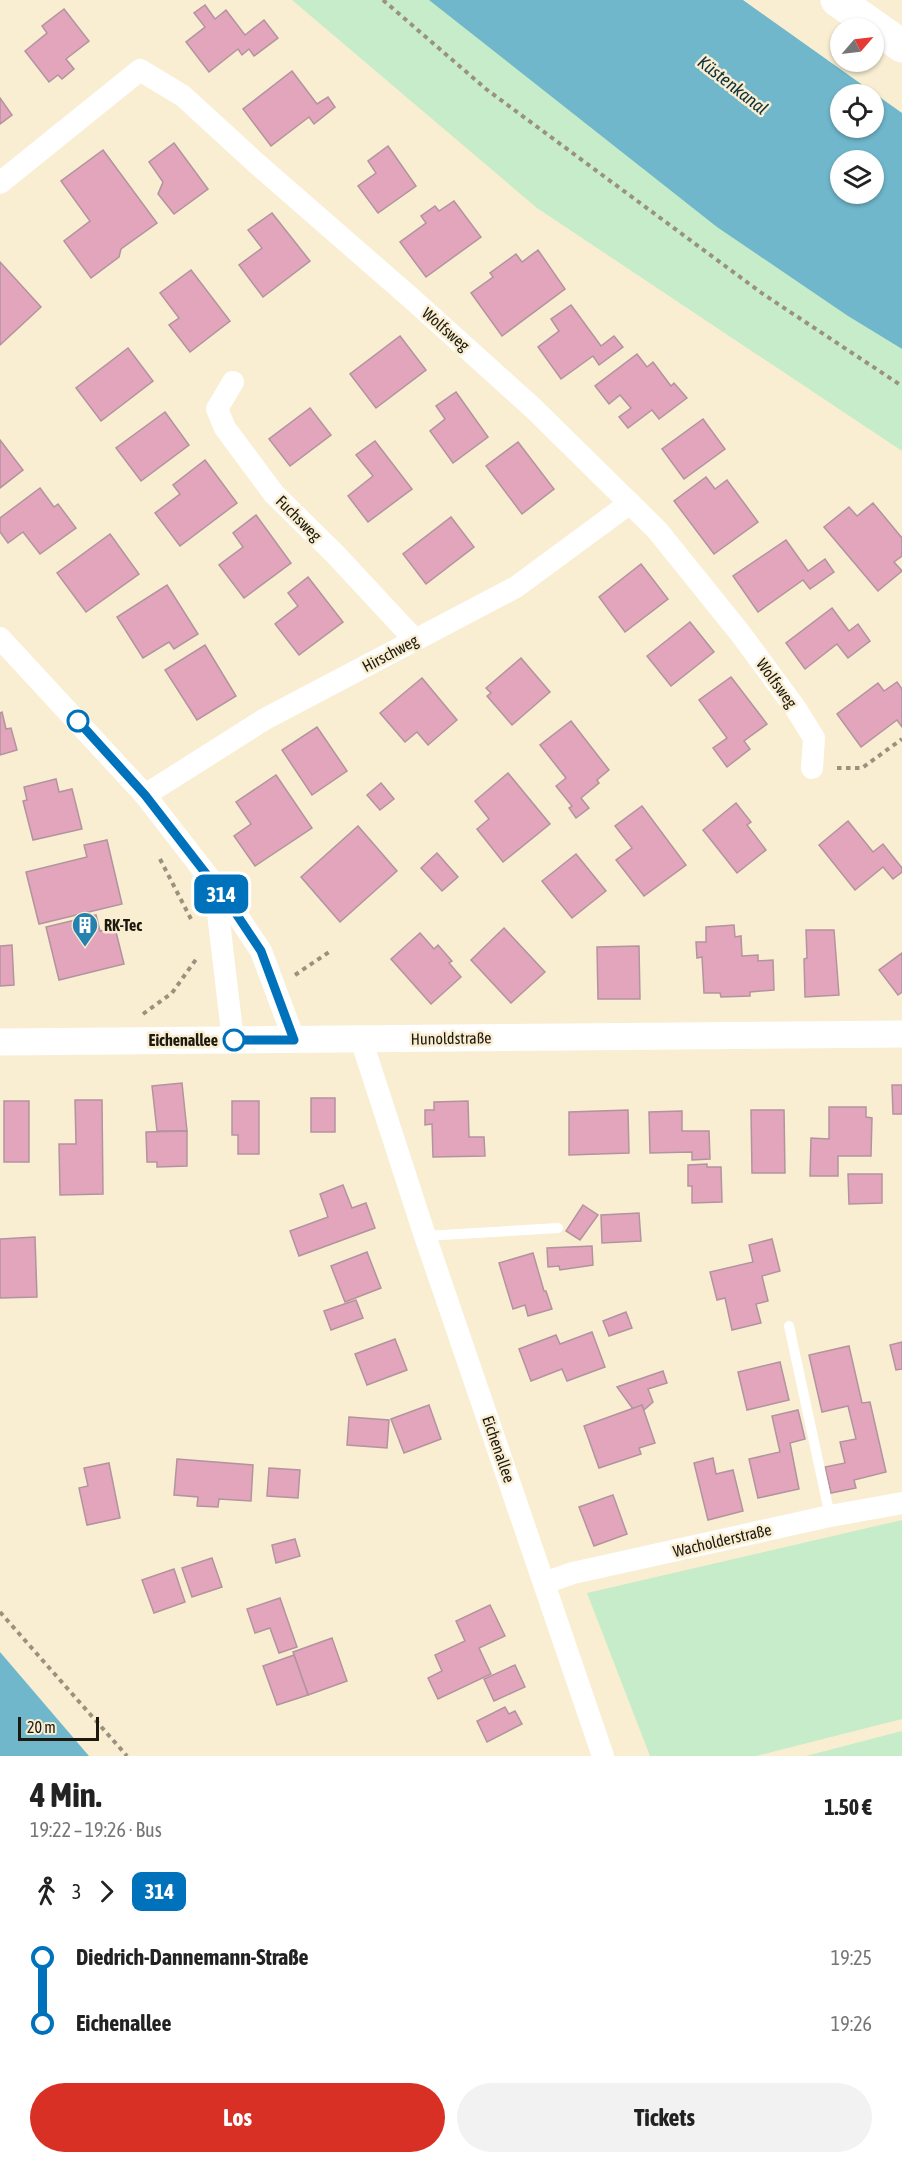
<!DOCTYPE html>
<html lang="de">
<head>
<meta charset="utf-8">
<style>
  body { margin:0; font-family:"Asap Condensed",sans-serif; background:#f2f2f2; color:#222; height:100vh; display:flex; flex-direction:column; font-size:22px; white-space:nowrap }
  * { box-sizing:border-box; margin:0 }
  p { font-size:20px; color:#767676 }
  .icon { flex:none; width:33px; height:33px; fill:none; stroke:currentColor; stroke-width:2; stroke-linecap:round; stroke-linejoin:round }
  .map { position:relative; height:1756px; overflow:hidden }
  .drawer { display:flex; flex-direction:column; background:#fff; flex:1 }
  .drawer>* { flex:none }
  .badge { padding:0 12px; border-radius:9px; font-size:21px; line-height:39px }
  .needle { width:39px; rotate:62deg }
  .tools { position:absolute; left:830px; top:18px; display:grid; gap:12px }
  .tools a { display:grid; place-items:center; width:54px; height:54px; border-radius:50%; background:#fff; box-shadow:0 2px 4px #0004; font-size:30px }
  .scale { position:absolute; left:18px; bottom:15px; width:81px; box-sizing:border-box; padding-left:6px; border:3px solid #1d190f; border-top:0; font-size:16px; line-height:21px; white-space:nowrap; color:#1d190f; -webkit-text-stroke:4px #f9eed2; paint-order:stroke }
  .map>.badge { position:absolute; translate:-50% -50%; box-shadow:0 0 0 3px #fff }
  .legs { display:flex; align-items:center; gap:9px; height:66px; padding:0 30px; font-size:20px }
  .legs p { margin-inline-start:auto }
  .head { display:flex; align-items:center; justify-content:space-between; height:102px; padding:0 30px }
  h1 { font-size:33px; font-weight:700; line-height:45px }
  .button { display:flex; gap:12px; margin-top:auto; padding:12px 30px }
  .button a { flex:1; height:69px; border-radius:36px; background:#d93025; color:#fff; font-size:24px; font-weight:700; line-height:69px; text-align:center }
  .button a+a { background:#f2f2f2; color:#222 }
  ul { padding:0 30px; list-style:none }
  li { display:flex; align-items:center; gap:21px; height:66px; font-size:22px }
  li i { display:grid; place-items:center; width:9px; height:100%; margin:0 8px; background:currentColor }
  li i::after { content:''; width:15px; height:15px; margin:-8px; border:4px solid; border-radius:50%; background:#fff }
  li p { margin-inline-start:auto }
  li:first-child i { background:linear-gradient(#0000 50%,currentColor 0) }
  li:last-child i { background:linear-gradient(currentColor 50%,#0000 0) }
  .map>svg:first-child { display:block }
  .green { fill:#c6ecc9 }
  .water { fill:#70b7cb; fill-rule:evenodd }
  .building { fill:#e2a5bc; stroke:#b2949f; stroke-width:1.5 }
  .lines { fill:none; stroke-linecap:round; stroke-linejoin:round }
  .path { stroke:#9a927e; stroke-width:4; stroke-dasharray:4.5 4.5; stroke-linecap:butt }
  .service { stroke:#fff; stroke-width:10 }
  .minor { stroke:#fff; stroke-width:22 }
  .tertiary { stroke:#fff; stroke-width:27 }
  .primary { stroke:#fff; stroke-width:33 }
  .line-1-casing { stroke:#fff; stroke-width:14 }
  .line-1 { stroke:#0072bc; stroke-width:9 }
  .stop-1-dot { fill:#fff; stroke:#0072bc; stroke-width:3 }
  .labels { text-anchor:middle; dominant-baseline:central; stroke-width:5; stroke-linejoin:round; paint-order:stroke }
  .street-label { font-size:16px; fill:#1d190f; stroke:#f9eed2 }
  .poi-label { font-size:16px; font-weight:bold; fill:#1d190f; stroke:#f9eed2; text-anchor:start }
  .stop-label { font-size:16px; font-weight:bold; fill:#1d190f; stroke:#f9eed2; text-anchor:end }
  .water-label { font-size:18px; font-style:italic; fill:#0d313a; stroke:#f9eed2 }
</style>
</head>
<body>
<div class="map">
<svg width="902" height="1756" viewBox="0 0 902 1756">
  <rect width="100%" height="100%" fill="#f9eed2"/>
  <g class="green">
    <path d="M292,0H431L848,316L902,349V451L537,208Z"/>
    <path d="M902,1520V1719L756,1756H650L587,1593Z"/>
    <path d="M902,1731V1756H806Z"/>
  </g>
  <g class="water">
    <path d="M429,0H743L902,113V349L848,316L717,227ZM840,94H873V128H840ZM840,160H873V194H840Z"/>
    <path d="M0,1652L89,1756H0Z"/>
  </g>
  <g class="building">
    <path d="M205,5L215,19L226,10L245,35L264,20L278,38L254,56L249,49L242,55L238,49L209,72L186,42L205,27L194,13Z"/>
    <path d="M64,9L89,41L66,59L74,69L62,79L58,75L49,82L25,51L47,33L42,26Z"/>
    <path d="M292,71L317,104L328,97L335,107L314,124L309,117L271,146L243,109Z"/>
    <path d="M0,98L12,115L0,124Z"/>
    <path d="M174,143L208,189L174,214L158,194L163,182L149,162Z"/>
    <path d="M388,146L416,186L378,213L358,186L376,173L368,161Z"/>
    <path d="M103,150L157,223L121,249L119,257L91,278L64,241L90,221L61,181Z"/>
    <path d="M454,201L481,237L426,277L400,242L426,223L421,216L435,206L439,211Z"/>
    <path d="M272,213L310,261L263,297L239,265L262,248L248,230Z"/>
    <path d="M538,250L565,289L502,336L471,293L493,277L490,273L516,254L522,262Z"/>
    <path d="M0,262L41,307L0,345Z"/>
    <path d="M191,270L230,321L190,352L169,325L179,318L160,293Z"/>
    <path d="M571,305L601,346L614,336L623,347L599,365L593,356L561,379L538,347L559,331L551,319Z"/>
    <path d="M400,336L426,370L376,408L350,374Z"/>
    <path d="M128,348L153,381L101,421L76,388Z"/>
    <path d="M637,354L647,367L653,362L671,386L674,383L687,398L659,419L652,410L628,428L619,417L631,408L620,395L609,404L595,386Z"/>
    <path d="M456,392L488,437L453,463L430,431L445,419L436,406Z"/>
    <path d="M310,408L331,435L290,466L269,439Z"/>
    <path d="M165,412L189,445L141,481L116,448Z"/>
    <path d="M703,419L725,449L684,479L662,449Z"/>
    <path d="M0,440L23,470L0,488Z"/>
    <path d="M375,441L412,489L368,522L348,496L373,476L356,455Z"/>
    <path d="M518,442L554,489L522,514L486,466Z"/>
    <path d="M205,460L237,503L180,546L155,513L180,494L173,485Z"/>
    <path d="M706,477L715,489L727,480L758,522L714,554L674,501Z"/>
    <path d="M40,488L54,507L58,504L76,528L40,554L23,532L8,543L0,532V518Z"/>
    <path d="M873,503L902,538V556L894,562L902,571L878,591L824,527L849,507L857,516Z"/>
    <path d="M256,515L291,563L244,598L219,565L243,547L233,533Z"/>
    <path d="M451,517L474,547L426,584L403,554Z"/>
    <path d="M110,534L139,574L86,612L57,573Z"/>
    <path d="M786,540L808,571L825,559L834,572L810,589L803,580L758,612L733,576Z"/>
    <path d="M641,564L668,599L625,632L599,597Z"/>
    <path d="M308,577L343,622L299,655L275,624L298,606L288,593Z"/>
    <path d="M167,585L198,634L174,649L169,642L143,658L117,617Z"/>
    <path d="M832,608L849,631L858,624L870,641L848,658L837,644L805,669L786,643Z"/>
    <path d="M690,622L714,652L671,686L647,656Z"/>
    <path d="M205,645L236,696L197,720L165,670Z"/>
    <path d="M521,658L550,692L512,725L487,696L491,693L486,688Z"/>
    <path d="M731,677L767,724L744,741L750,749L727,767L713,748L727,738L699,700Z"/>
    <path d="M422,678L457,720L428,745L417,732L405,742L380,713Z"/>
    <path d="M897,682L902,689V727L897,720L861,747L837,714L878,683L884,691Z"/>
    <path d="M2,712L6,729L11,728L17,750L0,755V713Z"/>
    <path d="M571,721L609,770L597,780L599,783L581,798L589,808L576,818L569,808L572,806L556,786L566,778L540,745Z"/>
    <path d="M317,727L347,771L312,795L282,750Z"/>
    <path d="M508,773L550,824L503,862L477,829L489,819L475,801Z"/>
    <path d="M276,775L312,828L255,866L234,836L251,824L236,802Z"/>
    <path d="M56,779L59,792L72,789L82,829L33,840L23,801L27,800L24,787Z"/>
    <path d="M381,783L394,799L380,810L367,795Z"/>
    <path d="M736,803L751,822L747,825L766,850L737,873L703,830Z"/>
    <path d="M642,806L686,865L644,896L616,860L632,848L615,826Z"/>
    <path d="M848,821L873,852L883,844L902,868V872L893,879L883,867L855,890L819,845Z"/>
    <path d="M358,826L397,871L340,922L301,877Z"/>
    <path d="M107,840L122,904L39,924L26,872L87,857L84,845Z"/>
    <path d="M437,853L458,877L442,891L421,868Z"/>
    <path d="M576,854L606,891L572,918L542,881Z"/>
    <path d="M96,915L100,931L115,928L124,964L59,980L46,927Z"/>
    <path d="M734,925L735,937L741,936L742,956L758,955V961L773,960L774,990L750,992V996L721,997L720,993H704L702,957L697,958L696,942H706V927Z"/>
    <path d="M504,928L545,972L511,1003L471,960Z"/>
    <path d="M806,930H834L839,995L805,997L804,959L807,958Z"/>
    <path d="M420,933L434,949L438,945L452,961L449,963L461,977L431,1004L391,959Z"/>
    <path d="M12,945L14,985L0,986V946Z"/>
    <path d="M639,946L640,999H598L597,947Z"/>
    <path d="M902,953V992L898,995L879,970Z"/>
    <path d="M182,1083L187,1131H157L152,1086Z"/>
    <path d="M892,1085H902V1114H893Z"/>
    <rect x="311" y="1098" width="24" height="34"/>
    <path d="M75,1100H102L103,1194L60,1195L59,1144H76Z"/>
    <rect x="4" y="1101" width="25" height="61"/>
    <path d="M232,1101H259V1154H238V1135H232Z"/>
    <path d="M468,1101L469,1137H484L485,1156L433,1157L432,1124L425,1125V1110H434V1102Z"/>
    <path d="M829,1107H866V1117L872,1118L871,1156H838V1176H810L811,1138L829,1139Z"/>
    <path d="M628,1110L629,1153L569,1155V1112Z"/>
    <path d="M751,1110H784L785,1173H752Z"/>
    <path d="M682,1111V1131H709L710,1159L692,1160V1152L650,1153L649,1112Z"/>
    <path d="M187,1131V1166L157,1167V1162H147L146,1132Z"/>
    <path d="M707,1164V1167H721L722,1202L692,1203V1186H688V1165Z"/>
    <path d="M848,1174H882V1203L849,1204Z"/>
    <path d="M343,1185L352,1208L366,1203L375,1228L299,1256L290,1231L328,1217L320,1194Z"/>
    <path d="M583,1205L598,1215L580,1240L566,1231Z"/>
    <path d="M639,1213L641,1241L602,1243L601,1215Z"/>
    <path d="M35,1237L37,1297L0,1298V1239Z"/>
    <path d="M772,1239L780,1271L762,1276L768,1301L756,1304L761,1323L732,1330L725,1298L717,1300L710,1272L753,1262L749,1245Z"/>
    <path d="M592,1246L593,1265L560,1270L559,1266L548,1267L547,1248Z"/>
    <path d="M367,1252L381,1288L345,1302L331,1266Z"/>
    <path d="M533,1253L544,1291H546L552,1309L528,1316L525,1305L513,1309L499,1263Z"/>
    <path d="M356,1300L363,1318L331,1330L324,1311Z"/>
    <path d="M626,1312L632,1328L609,1336L603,1321Z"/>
    <path d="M592,1332L605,1367L567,1381L562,1369L531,1381L519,1349L556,1335L560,1344Z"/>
    <path d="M395,1339L407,1370L367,1385L355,1354Z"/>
    <path d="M902,1342V1369L896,1370L890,1345Z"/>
    <path d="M849,1346L862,1403L870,1402L886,1472L854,1480L856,1488L831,1493L825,1467L845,1463L840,1442L856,1439L848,1406L822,1412L809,1355Z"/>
    <path d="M780,1362L789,1400L747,1410L738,1372Z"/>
    <path d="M663,1371L667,1383L648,1389L653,1402L644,1410L642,1405L633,1409L617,1387Z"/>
    <path d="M429,1405L441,1439L404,1453L391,1419Z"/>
    <path d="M642,1405L655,1443L639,1448L641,1454L599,1468L584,1426Z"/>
    <path d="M798,1410L805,1439L790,1443L799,1489L758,1498L749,1459L780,1452L772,1416Z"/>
    <path d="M349,1417L389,1420L387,1448L347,1445Z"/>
    <path d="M713,1458L716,1474L733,1470L743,1511L708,1520L694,1463Z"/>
    <path d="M177,1459L253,1465L251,1501L219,1499L218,1507L197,1506L198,1497L174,1495Z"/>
    <path d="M109,1463L120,1518L87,1525L79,1488L88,1486L84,1468Z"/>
    <path d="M269,1468L300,1470L298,1498L267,1496Z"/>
    <path d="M613,1495L627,1534L594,1546L579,1507Z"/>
    <path d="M295,1539L300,1556L276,1563L272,1545Z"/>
    <path d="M212,1558L222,1587L192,1597L182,1568Z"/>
    <path d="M174,1569L185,1602L154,1613L142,1580Z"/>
    <path d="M280,1598L297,1647L279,1653L270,1628L255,1633L247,1609Z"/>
    <path d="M490,1605L505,1636L479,1648L491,1674L438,1699L428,1678L442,1671L435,1655L465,1641L456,1621Z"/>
    <path d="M332,1638L347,1681L308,1695L293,1652Z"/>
    <path d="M294,1655L308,1695L277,1705L263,1666Z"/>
    <path d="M515,1665L525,1687L494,1701L484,1679Z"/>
    <path d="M505,1707L509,1714L515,1711L522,1724L487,1742L477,1721Z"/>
  </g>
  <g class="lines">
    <g class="path">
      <path d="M383,0L486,89L763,294L902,386"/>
      <path d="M837,768H862L902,739"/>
      <path d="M160,859L192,921"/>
      <path d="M295,975L332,950"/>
      <path d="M143,1014L172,993L197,958"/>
      <path d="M0,1612L127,1756"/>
    </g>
    <g class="service">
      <path d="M425,1236L558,1228"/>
      <path d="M789,1326L830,1516"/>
    </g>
    <g class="minor">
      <path d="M0,183L140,70L183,96L256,163L411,298L533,408L657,530L740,633L796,709L814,738L812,768"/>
      <path d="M233,382L217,409L225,428L274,494L336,555L415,640"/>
      <path d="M0,638L145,795L231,906L261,951L294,1039"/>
      <path d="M145,795L265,719L516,587L630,503"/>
      <path d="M215,888L233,1040"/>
      <path d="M361,1039L425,1236L603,1756"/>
      <path d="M544,1583L573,1573L830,1516L902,1503"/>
    </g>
    <path class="tertiary" d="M0,1042L902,1034"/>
    <path class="primary" d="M837,0L902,46"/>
  </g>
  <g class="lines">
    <g class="line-1-casing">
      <path id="line-1" d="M78,721L145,795L231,906L261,951L294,1040H234"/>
    </g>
    <use href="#line-1" class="line-1"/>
  </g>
  <defs>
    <g id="building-pin" transform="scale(1.35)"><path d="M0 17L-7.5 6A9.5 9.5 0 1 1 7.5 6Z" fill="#2582af" stroke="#f9eed2"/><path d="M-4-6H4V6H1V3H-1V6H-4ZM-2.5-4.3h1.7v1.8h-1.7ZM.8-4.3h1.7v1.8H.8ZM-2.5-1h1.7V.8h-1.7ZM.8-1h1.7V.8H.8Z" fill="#fff"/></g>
  </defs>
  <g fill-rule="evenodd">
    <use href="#building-pin" x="85" y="925"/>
  </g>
  <g class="stop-1-dot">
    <circle cx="78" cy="721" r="10"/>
    <circle cx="234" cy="1040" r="10"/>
  </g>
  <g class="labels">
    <g class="street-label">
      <text transform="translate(446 329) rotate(41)">Wolfsweg</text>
      <text transform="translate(299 518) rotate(45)">Fuchsweg</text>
      <text transform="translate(390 653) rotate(-28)">Hirschweg</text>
      <text transform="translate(777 683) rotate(54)">Wolfsweg</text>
      <text transform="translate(451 1038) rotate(-1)">Hunoldstraße</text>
      <text transform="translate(499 1449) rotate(71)">Eichenallee</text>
      <text transform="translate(722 1540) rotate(-13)">Wacholderstraße</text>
    </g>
    <g class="poi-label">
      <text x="104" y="925">RK-Tec</text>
    </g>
    <g class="stop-label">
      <text x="218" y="1040">Eichenallee</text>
    </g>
    <g class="water-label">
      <text transform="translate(733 85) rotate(38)">Küstenkanal</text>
    </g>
  </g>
</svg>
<div class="tools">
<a><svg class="needle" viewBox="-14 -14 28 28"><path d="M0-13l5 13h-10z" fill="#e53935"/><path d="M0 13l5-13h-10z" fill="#767676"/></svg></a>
<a><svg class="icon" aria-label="locate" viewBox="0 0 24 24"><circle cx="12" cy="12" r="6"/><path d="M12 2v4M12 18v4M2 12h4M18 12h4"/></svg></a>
<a><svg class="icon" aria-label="layers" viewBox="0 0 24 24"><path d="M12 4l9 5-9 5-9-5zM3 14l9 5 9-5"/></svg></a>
</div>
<div class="scale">20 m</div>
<b class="badge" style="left:221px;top:894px;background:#0072bc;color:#fff">314</b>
</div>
<section class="drawer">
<div class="head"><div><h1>4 Min.</h1><p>19:22 – 19:26 · Bus</p></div><b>1.50 €</b></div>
<div class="legs"><svg class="icon" aria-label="walk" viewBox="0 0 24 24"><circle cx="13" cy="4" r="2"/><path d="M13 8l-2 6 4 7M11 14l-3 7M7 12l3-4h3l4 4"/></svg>3<svg class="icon" aria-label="forward" viewBox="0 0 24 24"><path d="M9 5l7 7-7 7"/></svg><b class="badge" style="background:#0072bc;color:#fff">314</b></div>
<ul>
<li><i style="color:#0072bc"></i><b>Diedrich-Dannemann-Straße</b><p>19:25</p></li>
<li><i style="color:#0072bc"></i><b>Eichenallee</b><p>19:26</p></li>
</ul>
<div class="button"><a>Los</a><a>Tickets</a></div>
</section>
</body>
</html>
